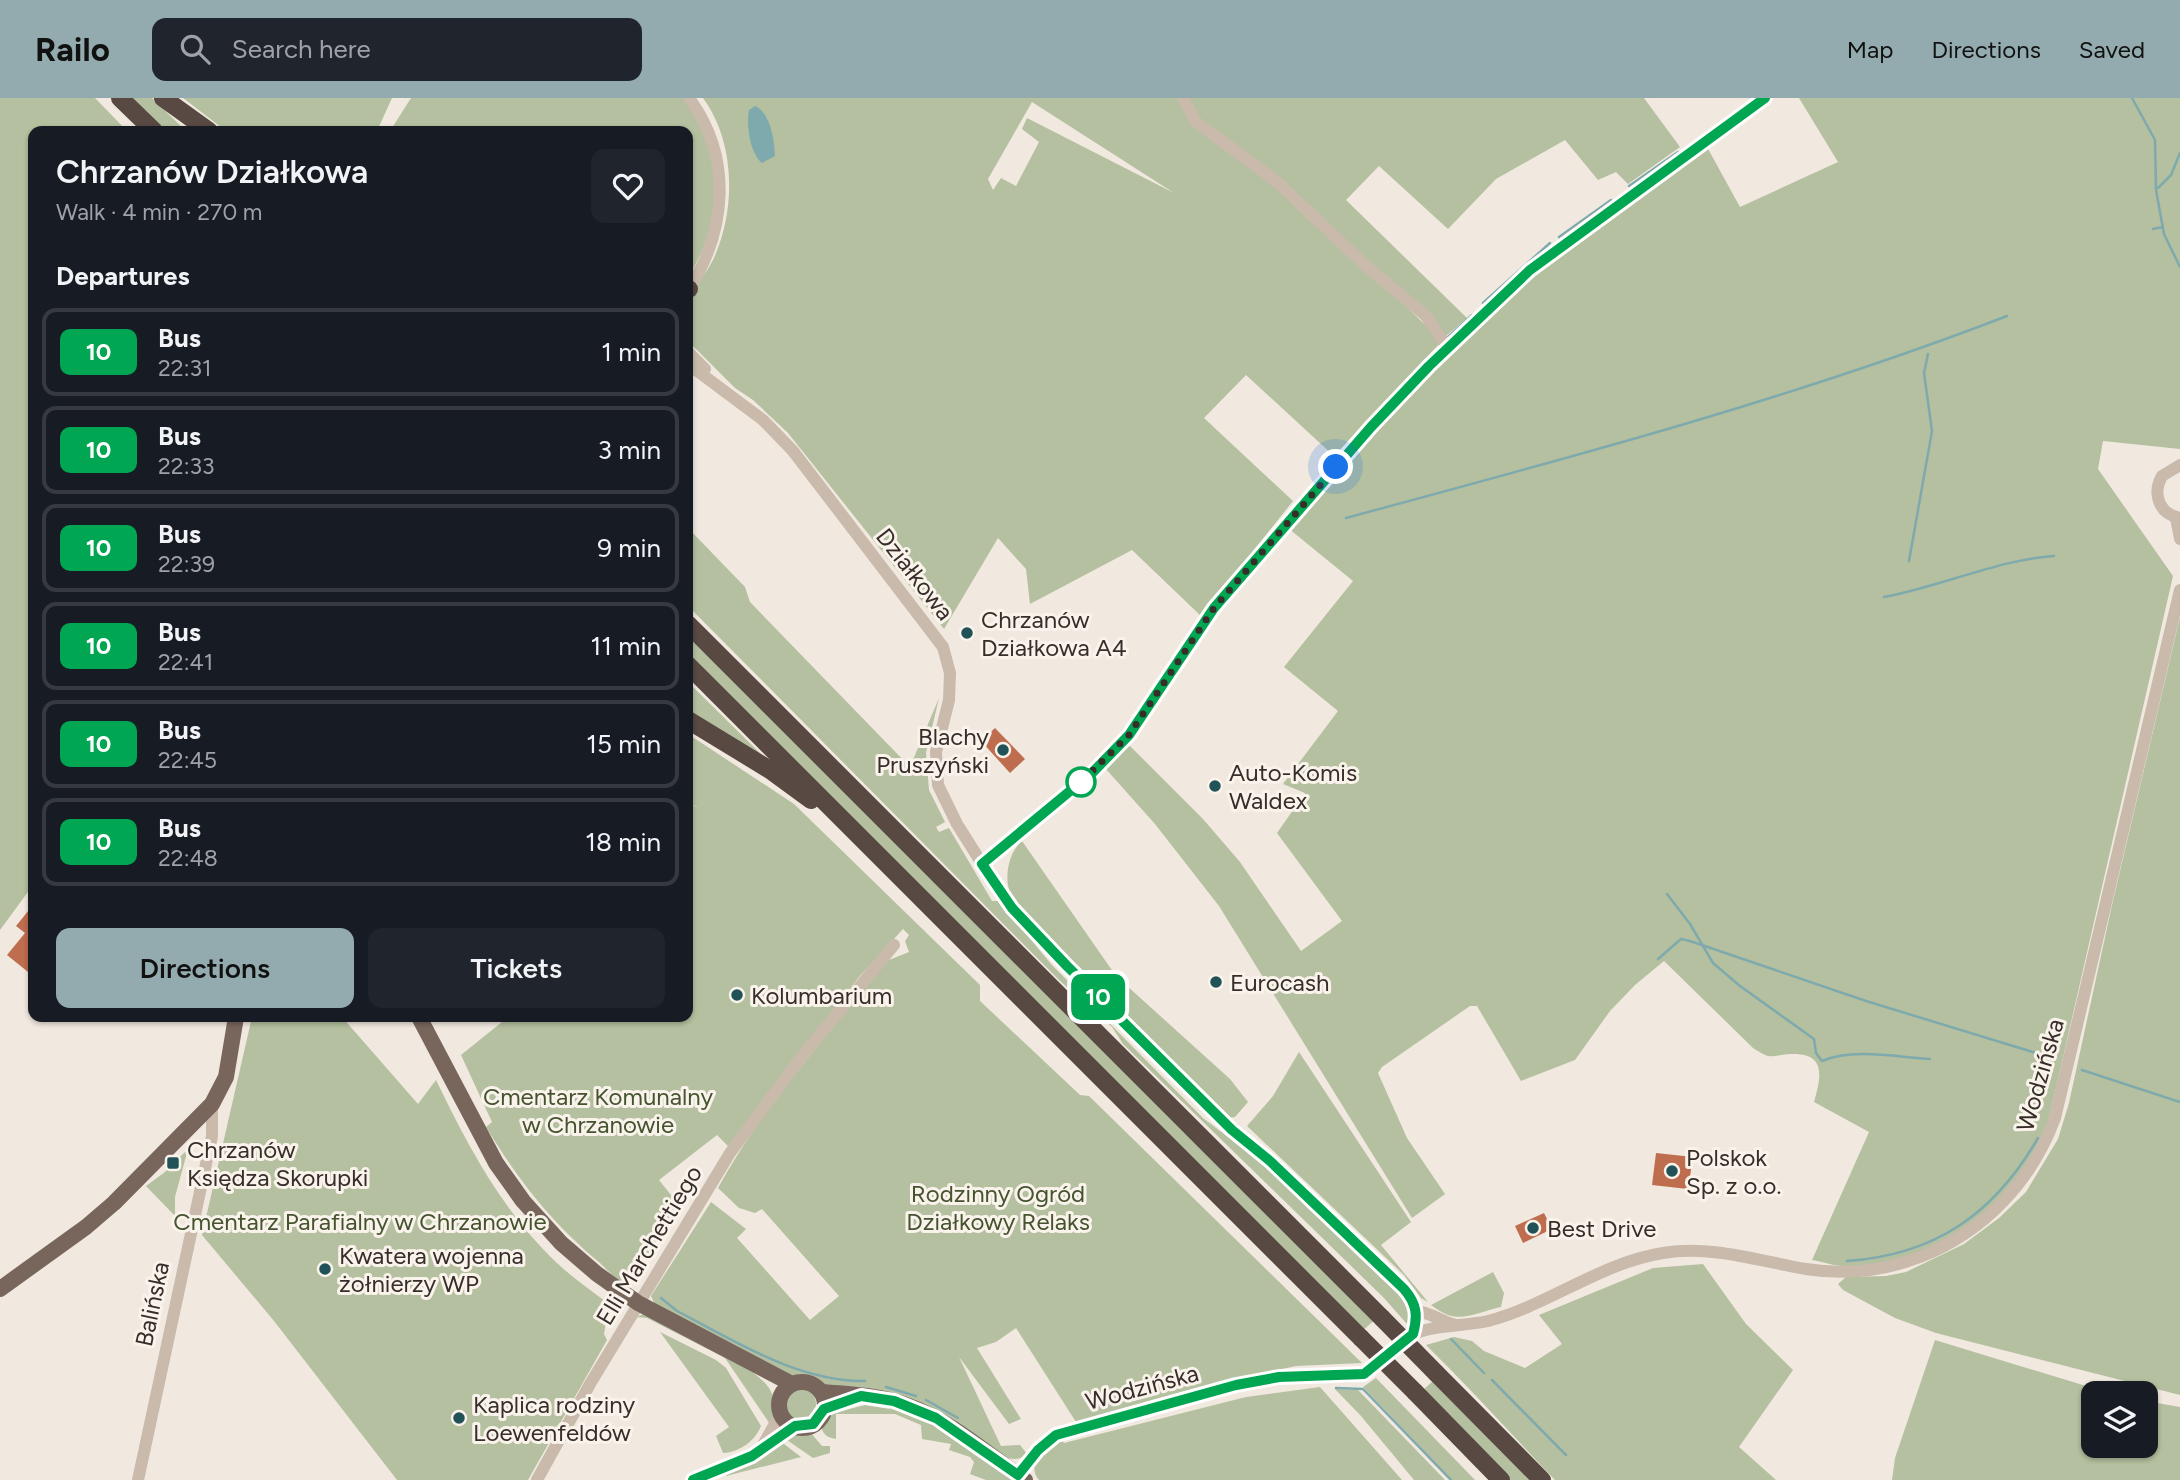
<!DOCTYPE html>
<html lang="en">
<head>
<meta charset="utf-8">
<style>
  body { margin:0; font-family:Figtree,sans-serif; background:#20242c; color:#f1f3f6; height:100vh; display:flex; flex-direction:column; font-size:26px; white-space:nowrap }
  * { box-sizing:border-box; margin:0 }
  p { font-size:23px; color:#9ea1a6 }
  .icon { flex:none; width:38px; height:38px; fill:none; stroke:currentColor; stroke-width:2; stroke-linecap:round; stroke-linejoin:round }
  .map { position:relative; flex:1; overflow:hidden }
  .drawer { position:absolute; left:28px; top:28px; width:665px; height:896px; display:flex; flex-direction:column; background:#171b24; border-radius:14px; box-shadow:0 2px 5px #0004 }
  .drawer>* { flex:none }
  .badge { padding:0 14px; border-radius:10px; font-size:24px; line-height:46px }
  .fabs { position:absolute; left:2081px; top:1283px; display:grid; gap:14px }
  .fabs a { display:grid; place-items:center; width:77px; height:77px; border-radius:14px; background:#171b24; box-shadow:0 2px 5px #0004; font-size:35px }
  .you { position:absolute; width:35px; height:35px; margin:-18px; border:5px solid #fff; border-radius:50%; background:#1a73e8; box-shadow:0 0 0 10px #1a73e833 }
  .map>.badge { position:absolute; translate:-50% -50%; box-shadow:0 0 0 4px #fff }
  h2 { padding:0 28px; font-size:26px; line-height:63px }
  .round { display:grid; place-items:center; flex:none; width:74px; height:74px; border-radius:14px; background:#20242c }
  .overview { display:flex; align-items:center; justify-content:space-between; height:119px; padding:0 28px }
  h1 { font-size:33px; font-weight:600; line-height:52px }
  .button { display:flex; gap:14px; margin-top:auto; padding:14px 28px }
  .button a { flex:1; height:80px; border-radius:14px; background:#93abae; color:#111; font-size:28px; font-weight:600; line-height:80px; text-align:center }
  .button a+a { background:#20242c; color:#f1f3f6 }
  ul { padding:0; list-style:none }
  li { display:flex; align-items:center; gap:21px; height:88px; margin:0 14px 10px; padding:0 14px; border:4px solid #363941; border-radius:14px }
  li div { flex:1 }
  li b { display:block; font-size:26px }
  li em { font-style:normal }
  li .badge { min-width:77px; font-weight:700; text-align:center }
  header { display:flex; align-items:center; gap:42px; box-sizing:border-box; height:98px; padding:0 35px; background:#93abae; color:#111 }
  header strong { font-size:33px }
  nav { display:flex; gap:38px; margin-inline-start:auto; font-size:24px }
  .search { width:490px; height:63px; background:#20242c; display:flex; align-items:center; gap:18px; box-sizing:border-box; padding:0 24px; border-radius:14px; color:#9ea1a6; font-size:26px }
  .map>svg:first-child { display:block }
  .green { fill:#b4c09f; fill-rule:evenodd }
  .water { fill:#7faaad }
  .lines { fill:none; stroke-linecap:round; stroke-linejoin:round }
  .stream { stroke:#7faaad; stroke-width:2.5 }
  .building { fill:#bf6d4f }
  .minor { stroke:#c9baab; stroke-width:12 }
  .major { stroke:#78665c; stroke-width:16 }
  .highway { stroke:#584942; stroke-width:18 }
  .highway-bridge { stroke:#584942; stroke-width:18 }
  .line-casing { stroke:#fff; stroke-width:16 }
  .line { stroke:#00a651; stroke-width:10 }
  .walk { stroke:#372e2a; stroke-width:7; stroke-dasharray:0 12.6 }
  .poi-dot { fill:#215257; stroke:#f9f3eb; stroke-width:2.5 }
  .stop-dot { fill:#fff; stroke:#00a651; stroke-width:3.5 }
  .labels { text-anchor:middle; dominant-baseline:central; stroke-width:6; stroke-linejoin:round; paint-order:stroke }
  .street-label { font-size:24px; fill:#372e2a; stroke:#f9f3eb }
  .poi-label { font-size:24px; fill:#372e2a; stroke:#f9f3eb; text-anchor:start }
  .park-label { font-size:24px; fill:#45542f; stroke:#f9f3eb }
</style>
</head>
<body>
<header>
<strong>Railo</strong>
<div class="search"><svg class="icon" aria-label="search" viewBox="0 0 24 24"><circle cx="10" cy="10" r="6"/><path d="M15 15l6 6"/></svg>Search here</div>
<nav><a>Map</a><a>Directions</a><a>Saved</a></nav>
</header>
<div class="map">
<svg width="2180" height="1382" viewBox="0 0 2180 1382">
  <rect width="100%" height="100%" fill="#f1e9df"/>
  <g class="green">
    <path d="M0,0H95L127,33H33V787L0,832Z"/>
    <path d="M131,0H152L186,33H164Z"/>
    <path d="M183,0H392L377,33H226Z"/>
    <path d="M411,0H685C692,8 695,20 700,29C726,87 719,126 688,180V33H390Z"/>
    <path d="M703,0H1644L1680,49L1628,86L1616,74L1598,82L1565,42L1496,81L1448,131L1379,68L1346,102L1467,220L1446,238L1308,114L1442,243L1334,358L1246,277L1204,320L1293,403L1201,518L1132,452L1030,506L1026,471L998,440L944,531L788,335L753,302L735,290L688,243C688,232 685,215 688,204C693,190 706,176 713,162C736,113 736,45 703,0ZM1032,4L1174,95L1027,20L1022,31L1039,44L1016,88L1001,80L993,92L988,81Z"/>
    <path d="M1799,0H2180V351L2103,343L2098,371L2173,478L2054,999C2051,1010 2049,1024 2044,1035C2012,1110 1932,1168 1849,1168C1837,1169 1824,1164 1812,1162L1869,1034L1814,1004C1821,979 1827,955 1791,956C1784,956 1775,959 1768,958C1764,957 1758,953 1753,950L1664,863L1635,887L1610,913L1575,962L1521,983L1477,908H1470L1382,969L1378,975L1407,1040L1445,1096L1412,1120L1219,808L1155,726L1105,670L1129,647L1203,721L1240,764L1301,853L1342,823L1277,735L1305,695L1283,686L1338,613L1284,569L1353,483L1288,430L1411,296L1534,174L1707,49L1740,109L1838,64Z"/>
    <path d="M688,430L745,489L750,504L910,669L939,600L926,655L929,692L945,724L936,729L939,734L949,730L992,803H999L1051,866L1203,1020L1262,1065L1381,1177L1403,1200L1410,1215L1407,1226L1384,1200L1123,946L1112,929L1059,882L688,508Z"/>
    <path d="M2180,519V1297L1936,1235L1895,1220L1843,1192L1838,1186L1846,1179L1886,1178L1906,1174L1964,1146L1999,1120L2026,1094L2058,1041L2069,1005L2112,807Z"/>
    <path d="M688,533L1376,1221L1362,1233L688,558Z"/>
    <path d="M688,584L768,663L688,613Z"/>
    <path d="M688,636L794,706L980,887V903L1080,997L1089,998L1362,1265L1296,1268L1185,1293L1076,1324L1016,1230L996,1244L977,1250L1021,1321L1009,1326L959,1259L1001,1348L1020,1347L1027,1356C1019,1362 1014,1362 1005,1359L962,1328L828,1291L810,1280L793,1279L656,1209L651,1198L711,1104L746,1131L737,1140L810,1222L839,1198L762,1111L755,1115L739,1110L718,1090C759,1014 820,947 874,878L889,862L909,854L905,843L909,837L903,831L859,879L728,1048L717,1037L659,1082L679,1107L630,1186C619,1185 608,1173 600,1165C551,1124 519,1083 486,1029L492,1024L461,957L502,924L498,919H688V704L700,712L688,703Z"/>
    <path d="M1022,743L1116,878L1230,981L1248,1004L1235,1019L1229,1020L1215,1007C1170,962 1124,917 1079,872C1060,853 1023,820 1011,797C1003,780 1009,754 1022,743Z"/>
    <path d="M252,919H342L418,1006L436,982C469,1050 502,1113 558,1166C573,1180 592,1193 609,1206L604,1236L607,1242L528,1382H397L274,1223L202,1137Z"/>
    <path d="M1299,954L1411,1124L1381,1147L1428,1204L1421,1200L1404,1177L1247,1028L1273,998Z"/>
    <path d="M188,1051L175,1099V1118L146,1088L165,1074Z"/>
    <path d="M1703,1166L1746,1226L1793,1272L1739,1349L1776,1382H1555C1512,1337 1471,1291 1426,1247L1454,1239L1472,1243L1484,1253L1525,1270L1562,1246L1539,1217L1653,1170Z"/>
    <path d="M1493,1174L1504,1195L1501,1209C1470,1216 1458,1228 1431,1207Z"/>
    <path d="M644,1216C675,1228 751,1264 769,1290C776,1300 776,1317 770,1326L725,1260L647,1220L636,1219Z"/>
    <path d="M660,1234L716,1262L726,1270L761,1328C755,1343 740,1354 723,1355L716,1338L729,1329Z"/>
    <path d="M1935,1242L2109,1295H2093V1348H2146V1303L2180,1309V1382H1892L1895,1360Z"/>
    <path d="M1376,1280L1475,1382H1452L1363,1289Z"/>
    <path d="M1435,1281L1532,1382H1508L1422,1293Z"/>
    <path d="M1320,1289L1402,1382H1039C1024,1364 1049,1351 1062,1342L1064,1345L1246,1299Z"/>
    <circle cx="801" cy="1306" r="15"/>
    <path d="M1335,1291L1358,1292L1445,1382H1414L1361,1318Z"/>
    <path d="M865,1307L909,1314L932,1325L1014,1382H986L970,1376L974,1364L970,1359L949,1352L951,1346L922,1341L921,1327L895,1316H836V1341C827,1339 823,1337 821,1328L834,1315Z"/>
    <path d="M810,1334L822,1348H830V1355L813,1360L787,1342L791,1337Z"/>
    <path d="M779,1346H784L801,1359L726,1378V1374L754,1364Z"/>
  </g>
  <path class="water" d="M755,8C771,15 774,42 775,58L762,65C750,56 746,27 749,12Z"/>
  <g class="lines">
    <g class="stream">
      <path d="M2132,0L2155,42L2156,92L2164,136L2180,169"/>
      <path d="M1629,88L1678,54"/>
      <path d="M2158,90L2171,77L2180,55"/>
      <path d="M2153,131L2163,129"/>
      <path d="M1559,139L1611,102"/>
      <path d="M1483,205L1550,145"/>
      <path d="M1446,241L1472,217"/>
      <path d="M1346,420C1568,360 1792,301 2007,218"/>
      <path d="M1909,463L1932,333L1924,275L1928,256"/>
      <path d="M1884,499C1940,489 2000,461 2054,458"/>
      <path d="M1667,796L1690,826L1713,865L1740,888L1814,941L1816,955L1822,963C1854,950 1896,959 1930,961"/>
      <path d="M1658,861L1681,841L1690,843L1866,903L2049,959"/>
      <path d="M2082,972L2180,1004"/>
      <path d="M1847,1163C1935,1157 1994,1116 2038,1040"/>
      <path d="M661,1200L677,1213C735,1243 798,1284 865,1283"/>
      <path d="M1451,1241L1484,1275"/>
      <path d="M1492,1282L1566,1357"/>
      <path d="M886,1289L916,1298"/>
      <path d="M1336,1290L1363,1291L1451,1382"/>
      <path d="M926,1302L958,1320"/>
    </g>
  </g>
  <g class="building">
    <path d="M995,630L1025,661L1010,675L981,643Z"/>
    <path d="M33,807V878L7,857L25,835L16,828Z"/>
    <path d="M1656,1055L1693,1059L1688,1091L1652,1087Z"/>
    <path d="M1544,1115L1552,1131L1523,1145L1515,1128Z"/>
  </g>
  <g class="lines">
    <g class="minor">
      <path d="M1183,0L1196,24L1276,83L1366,168L1426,218L1448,250"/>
      <path d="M688,193C727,132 733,60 689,0"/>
      <path d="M688,254L705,271"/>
      <path d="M688,266L763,322L793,353L943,549L950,575L949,602L936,654L938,687L957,726L1003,799L1050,851L1211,1011L1271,1063L1404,1191C1417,1206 1418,1218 1413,1236"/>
      <path d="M2180,367L2162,378C2152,396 2159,416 2180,420"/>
      <path d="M2176,420L2180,441"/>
      <path d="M982,766L1093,674L1129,637L1214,510L1230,490L1371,329L1502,197L1567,142L1765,0"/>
      <path d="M1416,1213C1430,1214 1442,1224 1456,1227"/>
      <path d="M763,1347L781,1315"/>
      <path d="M1018,1377L1038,1352L1057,1337C1086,1327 1117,1321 1147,1312C1190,1300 1232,1286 1276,1279C1299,1275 1347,1283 1365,1275C1383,1267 1395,1247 1412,1237C1429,1227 1467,1228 1488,1223C1549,1207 1600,1165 1663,1155C1712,1147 1759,1163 1806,1171C1844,1177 1884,1173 1920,1159C1984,1134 2032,1083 2055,1020L2180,492"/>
      <path d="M138,1382L212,1038V1006"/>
      <path d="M537,1382L590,1286L730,1055L799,962L894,847"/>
      <path d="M693,1382L752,1358L795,1328"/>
    </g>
    <g class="major">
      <path d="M419,919L496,1065L523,1103L561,1145L597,1176L638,1205L792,1286"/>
      <path d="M0,1191L86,1129L114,1105L212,1006L226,979L236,919"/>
      <circle cx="802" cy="1307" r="23"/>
      <path d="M821,1294C849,1296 879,1297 906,1307C950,1322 987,1356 1025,1382"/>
    </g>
    <g class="highway">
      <path d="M120,0L154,33"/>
      <path d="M163,0L209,33"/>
      <path d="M688,191H689"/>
      <path d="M688,526L1382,1220"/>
      <path d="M688,567L1361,1240"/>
      <path d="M688,622L770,672L811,702"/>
      <path d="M1436,1275L1542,1382"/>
      <path d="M1415,1294L1501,1382"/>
    </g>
    <g class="highway-bridge">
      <path d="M1382,1220L1436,1275"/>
      <path d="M1361,1240L1415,1294"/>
    </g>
  </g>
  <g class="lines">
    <g class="line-casing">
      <path id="line" d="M693,1382L752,1358L795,1328L813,1326L824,1311L861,1298L894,1303L936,1320L1018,1377L1038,1352L1056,1337L1236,1287L1279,1279L1364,1276L1413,1236C1418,1218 1417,1206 1404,1191L1270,1063L1232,1032L1067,868L1012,810L982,766L1093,674L1129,637L1214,510L1371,329L1429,268L1530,172L1765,0"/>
    </g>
    <use href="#line" class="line"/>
    <path class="walk" d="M1081,684L1078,687L1129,637L1214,510L1336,369"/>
  </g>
  <g class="poi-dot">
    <circle cx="967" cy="535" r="7"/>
    <circle cx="1003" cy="652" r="7"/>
    <circle cx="1215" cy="688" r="7"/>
    <circle cx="1216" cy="884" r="7"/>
    <circle cx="737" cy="897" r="7"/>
    <rect x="166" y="1058" width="14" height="14" rx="3.5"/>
    <circle cx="1672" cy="1073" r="7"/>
    <circle cx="1533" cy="1130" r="7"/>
    <circle cx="325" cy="1171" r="7"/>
    <circle cx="459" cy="1320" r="7"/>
  </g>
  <circle class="stop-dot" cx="1081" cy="684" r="14"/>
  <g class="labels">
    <g class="street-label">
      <text transform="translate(915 476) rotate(52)">Działkowa</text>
      <text transform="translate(2040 977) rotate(-74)">Wodzińska</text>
      <text transform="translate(649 1147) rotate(-59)">Elli Marchettiego</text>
      <text transform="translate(152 1206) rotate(-78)">Balińska</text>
      <text transform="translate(1142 1289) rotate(-15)">Wodzińska</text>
    </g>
    <g class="poi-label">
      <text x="981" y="521">Chrzanów<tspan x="981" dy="28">Działkowa A4</tspan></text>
      <text x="989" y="638" text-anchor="end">Blachy<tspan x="989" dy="28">Pruszyński</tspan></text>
      <text x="1229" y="674">Auto-Komis<tspan x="1229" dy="28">Waldex</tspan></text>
      <text x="1230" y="884">Eurocash</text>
      <text x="751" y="897">Kolumbarium</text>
      <text x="187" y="1051">Chrzanów<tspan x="187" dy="28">Księdza Skorupki</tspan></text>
      <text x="1686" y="1059">Polskok<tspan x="1686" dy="28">Sp. z o.o.</tspan></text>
      <text x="1547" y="1130">Best Drive</text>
      <text x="339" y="1157">Kwatera wojenna<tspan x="339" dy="28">żołnierzy WP</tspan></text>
      <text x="473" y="1306">Kaplica rodziny<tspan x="473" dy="28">Loewenfeldów</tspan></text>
    </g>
    <g class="park-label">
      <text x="598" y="998">Cmentarz Komunalny<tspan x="598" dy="28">w Chrzanowie</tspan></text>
      <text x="998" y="1095">Rodzinny Ogród<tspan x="998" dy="28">Działkowy Relaks</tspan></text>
      <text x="360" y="1123">Cmentarz Parafialny w Chrzanowie</text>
    </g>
  </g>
</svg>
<div class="fabs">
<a><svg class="icon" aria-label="layers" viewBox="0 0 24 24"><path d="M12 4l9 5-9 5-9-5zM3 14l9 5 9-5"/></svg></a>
</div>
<div class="you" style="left:1336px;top:369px"></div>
<b class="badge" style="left:1098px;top:899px;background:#00a651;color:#fff">10</b>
<section class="drawer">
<div class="overview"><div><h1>Chrzanów Działkowa</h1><p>Walk · 4 min · 270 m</p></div><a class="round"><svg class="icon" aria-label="heart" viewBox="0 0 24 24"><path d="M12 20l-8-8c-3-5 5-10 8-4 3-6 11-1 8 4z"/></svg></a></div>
<h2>Departures</h2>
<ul>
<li><span class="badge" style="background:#00a651;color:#fff">10</span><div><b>Bus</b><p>22:31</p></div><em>1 min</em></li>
<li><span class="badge" style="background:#00a651;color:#fff">10</span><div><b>Bus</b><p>22:33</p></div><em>3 min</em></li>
<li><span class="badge" style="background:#00a651;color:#fff">10</span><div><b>Bus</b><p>22:39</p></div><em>9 min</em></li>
<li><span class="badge" style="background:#00a651;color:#fff">10</span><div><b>Bus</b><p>22:41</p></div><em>11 min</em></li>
<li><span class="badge" style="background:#00a651;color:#fff">10</span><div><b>Bus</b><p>22:45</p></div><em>15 min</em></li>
<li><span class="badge" style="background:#00a651;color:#fff">10</span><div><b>Bus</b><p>22:48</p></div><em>18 min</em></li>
</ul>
<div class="button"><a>Directions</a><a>Tickets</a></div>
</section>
</div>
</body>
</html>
